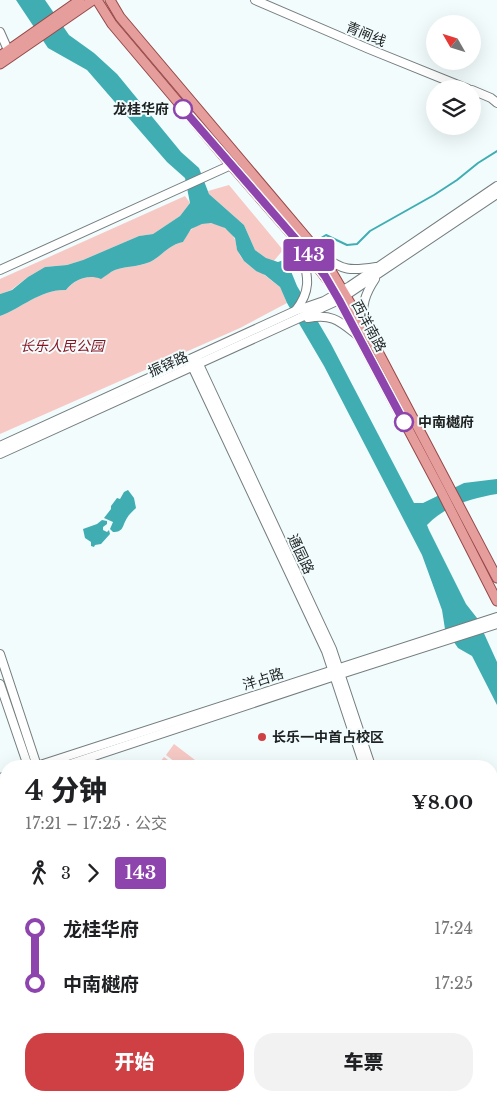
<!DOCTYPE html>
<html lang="zh">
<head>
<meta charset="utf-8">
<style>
  body { margin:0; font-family:"Libre Baskerville","Noto Sans SC",serif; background:#f2f2f2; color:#202124; height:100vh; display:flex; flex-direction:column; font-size:19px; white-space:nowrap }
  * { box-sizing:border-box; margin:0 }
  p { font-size:16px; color:#757577 }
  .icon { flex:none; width:28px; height:28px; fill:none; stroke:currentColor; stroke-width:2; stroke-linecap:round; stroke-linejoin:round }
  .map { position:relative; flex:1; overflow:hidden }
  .sheet { position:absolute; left:0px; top:760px; width:498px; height:341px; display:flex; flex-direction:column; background:#fff; border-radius:20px 20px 0 0; box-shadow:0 5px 20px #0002 }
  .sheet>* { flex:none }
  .badge { padding:0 10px; border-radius:4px; font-size:18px; line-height:32px }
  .needle { width:32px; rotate:309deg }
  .fabs { position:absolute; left:426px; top:15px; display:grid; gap:10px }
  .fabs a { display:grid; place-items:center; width:55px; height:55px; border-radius:50%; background:#fff; box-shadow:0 5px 20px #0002; font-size:25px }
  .map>.badge { position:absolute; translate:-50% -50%; box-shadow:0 0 0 2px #fff }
  .legs { display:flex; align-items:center; gap:8px; height:55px; padding:0 25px; font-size:16px }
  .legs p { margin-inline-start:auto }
  .summary { display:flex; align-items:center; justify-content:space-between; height:85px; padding:0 25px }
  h1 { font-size:28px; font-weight:800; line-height:38px }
  .button { display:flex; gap:10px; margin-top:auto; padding:10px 25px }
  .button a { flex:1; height:58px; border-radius:20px; background:#cf4045; color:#fff; font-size:20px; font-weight:800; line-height:58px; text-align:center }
  .button a+a { background:#f2f2f2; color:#202124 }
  ul { padding:0 25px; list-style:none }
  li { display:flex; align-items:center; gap:18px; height:55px; font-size:19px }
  li i { display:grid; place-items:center; width:8px; height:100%; margin:0 6px; background:currentColor }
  li i::after { content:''; width:12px; height:12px; margin:-6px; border:4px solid; border-radius:50%; background:#fff }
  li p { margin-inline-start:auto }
  li:first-child i { background:linear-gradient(#0000 50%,currentColor 0) }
  li:last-child i { background:linear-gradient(currentColor 50%,#0000 0) }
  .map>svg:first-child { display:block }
  .green { fill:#f6c9c5 }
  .water { fill:#40adb3 }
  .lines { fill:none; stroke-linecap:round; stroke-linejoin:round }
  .stream { stroke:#40adb3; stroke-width:2 }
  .secondary-casing { stroke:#747d7e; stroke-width:10 }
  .primary-casing { stroke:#964848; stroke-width:11 }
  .secondary { stroke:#fff; stroke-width:8 }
  .primary { stroke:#e69e9d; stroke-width:9 }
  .line-1-casing { stroke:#fff; stroke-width:11 }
  .line-1 { stroke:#8e44ad; stroke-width:8 }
  .stop-1-dot { fill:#fff; stroke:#8e44ad; stroke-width:2.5 }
  .poi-dot { fill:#cf4045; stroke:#f2fcfd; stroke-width:2 }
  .labels { text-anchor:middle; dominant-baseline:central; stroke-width:4; stroke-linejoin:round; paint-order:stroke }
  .street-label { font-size:14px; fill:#1e2222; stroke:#f2fcfd }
  .stop-label { font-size:14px; font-weight:bold; fill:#1e2222; stroke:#f2fcfd; text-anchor:end }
  .park-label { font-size:14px; font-style:italic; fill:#8a131f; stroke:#f2fcfd }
  .poi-label { font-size:14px; font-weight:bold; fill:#1e2222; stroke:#f2fcfd; text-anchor:start }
</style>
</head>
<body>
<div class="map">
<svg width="497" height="1101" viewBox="0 0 497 1101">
  <rect width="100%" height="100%" fill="#f2fcfd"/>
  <g class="green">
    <path d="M229,185L283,250L263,274L280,287L287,303L240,328L0,434V316C22,308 41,289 66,290C75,279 88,274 101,278C106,276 110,272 115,270C126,266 139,267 150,262C162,256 168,245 183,242C185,238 188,232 192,229C206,218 224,223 233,236C237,241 235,246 238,251C241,260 249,265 256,271L266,258L255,250L244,225L209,194L208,191Z"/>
    <path d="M185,196L190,203L180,216L153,234L139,236L83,260L67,265L45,267L28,277L11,290L0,294V279Z"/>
    <path d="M174,744L195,760L190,766H180L166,755Z"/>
    <path d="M164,757L176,766H157Z"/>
  </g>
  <g class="water">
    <path d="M16,0H45L69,35L94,53L117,74L181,152L199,168L209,194L244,225L255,250L266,258L278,262L286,259L297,286L331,344L414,503H423L464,483L497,479V494C472,498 445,506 427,525L429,530L466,604L477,618L497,662V705L472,656L458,648L445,629L442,610L422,555L324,366L287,303L280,287L265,275L256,271L244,261L237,250L235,238L225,228L211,223L202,224L191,229L183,242C168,245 162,256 150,262C138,267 126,266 115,270C110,272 106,276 101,279C88,274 75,279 66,290C41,289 22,308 0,316V294L12,290L28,277L45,267L67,265L83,260L139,236L153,234L180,216L190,203L185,178L167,162L87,70L48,48Z"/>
    <path d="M128,490L134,498L136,508C133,511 129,514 127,518C122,526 124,532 113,532L110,529L113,522L104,518L111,509V506L117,498L120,499L124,492Z"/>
    <path d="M102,520L107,521V524L103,527V530L107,532L109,530L110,534L101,544L95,545L94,547L91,546V542L85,538L83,529L97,524Z"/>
  </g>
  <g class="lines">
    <path class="stream" d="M321,238L326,235L347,245L357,244L370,231L434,195L457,180L478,163L497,151"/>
    <g class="secondary-casing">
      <g id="secondary">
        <path d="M255,0L369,49L468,89"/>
        <path d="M0,32L8,50"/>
        <path d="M472,90L491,98L497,103"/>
        <path d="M322,255C343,271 350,271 376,267"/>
        <path d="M0,270L231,165"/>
        <path d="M296,310C314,287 306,272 301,246"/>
        <path d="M308,318C332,314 338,320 356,334"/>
        <path d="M364,324C361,306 365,294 375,279"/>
        <path d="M197,360L332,649L371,766"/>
        <path d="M191,364L326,651L364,766"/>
        <path d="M0,446L295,311L324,301L350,286L497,186"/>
        <path d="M0,454L339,300L497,194"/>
        <path d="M0,654L37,766L497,617"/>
        <path d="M0,684L28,766"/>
        <path d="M64,766L341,674L497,624"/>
        <path d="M0,778L6,776"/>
        <path d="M0,788L6,786"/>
        <path d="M0,973L6,971"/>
        <path d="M146,1095L149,1101"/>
        <path d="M158,1095L161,1101"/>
      </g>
    </g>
    <g class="primary-casing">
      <g id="primary">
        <path d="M97,0L112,24L231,165L300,244L332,286L441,491L497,601"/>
        <path d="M110,0L120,17L316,249L330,269L373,342L497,578"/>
        <path d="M0,56L80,0"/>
        <path d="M0,64L93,0"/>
        <path d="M491,1074L497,1068"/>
        <path d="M491,1091L497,1085"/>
        <path d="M466,1101L471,1095"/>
        <path d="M482,1101L488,1095"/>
      </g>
    </g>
    <use href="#secondary" class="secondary"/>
    <use href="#primary" class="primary"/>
  </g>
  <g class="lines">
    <g class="line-1-casing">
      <path id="line-1" d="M183,109L300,244L325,276L339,300L404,422"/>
    </g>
    <use href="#line-1" class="line-1"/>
  </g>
  <g class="stop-1-dot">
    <circle cx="183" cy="109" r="9"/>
    <circle cx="404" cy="422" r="9"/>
  </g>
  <circle class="poi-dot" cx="262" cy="737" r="5"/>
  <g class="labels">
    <g class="street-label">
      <text transform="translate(366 34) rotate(23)">青闸线</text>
      <text transform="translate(369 326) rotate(62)">西洋南路</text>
      <text transform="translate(168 364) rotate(-24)">振铎路</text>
      <text transform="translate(301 554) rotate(65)">通园路</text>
      <text transform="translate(263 679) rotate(-18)">洋占路</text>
    </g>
    <g class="stop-label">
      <text x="169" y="109">龙桂华府</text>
      <text x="418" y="422" text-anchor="start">中南樾府</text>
    </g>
    <g class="park-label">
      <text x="62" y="346">长乐人民公园</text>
    </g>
    <g class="poi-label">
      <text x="272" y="737">长乐一中首占校区</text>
    </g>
  </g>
</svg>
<div class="fabs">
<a><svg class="needle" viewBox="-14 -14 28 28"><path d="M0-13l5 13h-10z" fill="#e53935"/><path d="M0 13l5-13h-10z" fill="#757577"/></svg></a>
<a><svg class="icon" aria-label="layers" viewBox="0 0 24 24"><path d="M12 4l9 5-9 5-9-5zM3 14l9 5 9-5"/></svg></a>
</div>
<b class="badge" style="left:309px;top:255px;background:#8e44ad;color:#fff">143</b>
<section class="sheet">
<div class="summary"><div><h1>4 分钟</h1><p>17:21 – 17:25 · 公交</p></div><b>¥8.00</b></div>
<div class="legs"><svg class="icon" aria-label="walk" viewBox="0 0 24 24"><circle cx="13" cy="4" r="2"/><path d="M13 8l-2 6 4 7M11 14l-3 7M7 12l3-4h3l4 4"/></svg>3<svg class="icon" aria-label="forward" viewBox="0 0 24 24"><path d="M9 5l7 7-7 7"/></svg><b class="badge" style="background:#8e44ad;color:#fff">143</b></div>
<ul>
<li><i style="color:#8e44ad"></i><b>龙桂华府</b><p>17:24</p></li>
<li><i style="color:#8e44ad"></i><b>中南樾府</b><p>17:25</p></li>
</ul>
<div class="button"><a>开始</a><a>车票</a></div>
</section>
</div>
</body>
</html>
